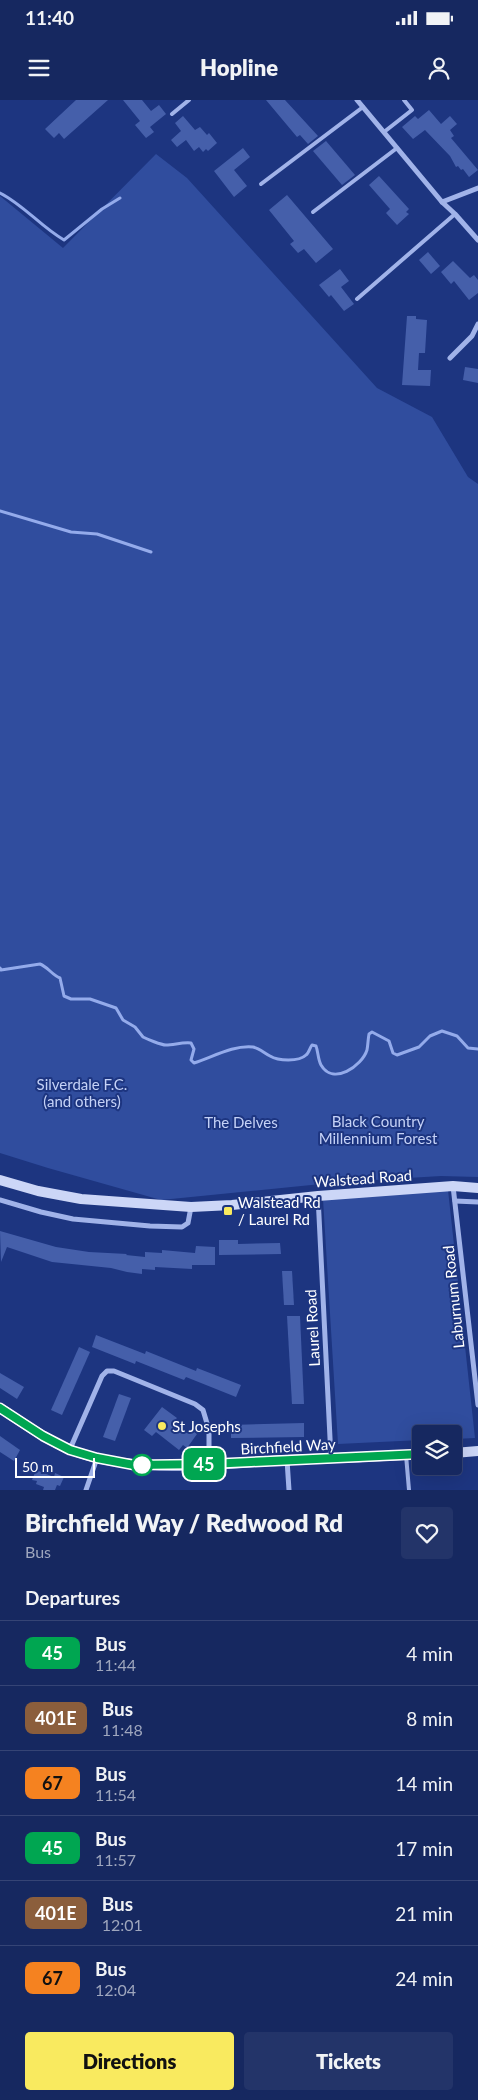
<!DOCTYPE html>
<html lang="en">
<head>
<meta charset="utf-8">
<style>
  body { margin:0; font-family:Lato,sans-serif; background:#233469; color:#f1f3f6; height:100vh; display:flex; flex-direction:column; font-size:19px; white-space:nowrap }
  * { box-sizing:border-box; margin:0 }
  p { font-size:16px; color:#9ea6bd }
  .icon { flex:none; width:28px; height:28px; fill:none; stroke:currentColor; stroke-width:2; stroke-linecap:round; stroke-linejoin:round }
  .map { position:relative; height:1390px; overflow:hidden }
  .sheet { display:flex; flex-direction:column; background:#162860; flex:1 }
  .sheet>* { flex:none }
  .badge { padding:0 10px; border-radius:8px; font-size:18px; line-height:32px }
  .buttons { position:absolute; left:412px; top:1325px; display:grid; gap:10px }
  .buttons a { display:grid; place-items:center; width:50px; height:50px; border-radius:5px; background:#162860; box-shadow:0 5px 20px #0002,0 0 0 1px #354475; font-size:25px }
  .scale { position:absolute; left:15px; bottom:12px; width:80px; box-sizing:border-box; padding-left:5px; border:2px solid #fff; border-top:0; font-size:14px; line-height:18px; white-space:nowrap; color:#fff; -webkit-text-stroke:4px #1d3580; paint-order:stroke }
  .map>.badge { position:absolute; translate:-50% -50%; box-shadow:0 0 0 2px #fff }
  h2 { padding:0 25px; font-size:19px; line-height:45px }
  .round { display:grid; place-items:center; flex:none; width:52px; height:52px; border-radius:5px; background:#233469 }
  .overview { display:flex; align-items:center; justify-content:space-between; height:85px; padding:0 25px }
  h1 { font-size:24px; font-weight:800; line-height:38px }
  .cta { display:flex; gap:10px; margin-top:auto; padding:10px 25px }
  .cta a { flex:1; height:58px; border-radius:5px; background:#f9ea5f; color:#111; font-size:20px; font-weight:800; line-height:58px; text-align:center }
  .cta a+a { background:#233469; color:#f1f3f6 }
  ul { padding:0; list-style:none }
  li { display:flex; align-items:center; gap:15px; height:65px; padding:0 25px; border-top:1px solid #354475 }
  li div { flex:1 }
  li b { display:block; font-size:19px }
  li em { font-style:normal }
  li .badge { min-width:55px; font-weight:700; text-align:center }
  .status { display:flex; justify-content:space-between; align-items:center; height:35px; padding:0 25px; background:#162860; direction:ltr }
  .status svg { height:14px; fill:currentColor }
  header { display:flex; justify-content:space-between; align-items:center; height:65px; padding:0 25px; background:#162860; font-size:22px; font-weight:800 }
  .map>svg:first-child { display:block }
  .green { fill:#304d9e }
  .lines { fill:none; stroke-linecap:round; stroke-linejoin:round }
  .stream { stroke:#94abeb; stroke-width:3 }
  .building { fill:#455faa }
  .lane { stroke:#a1b3e9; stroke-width:4 }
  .street { stroke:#a1b3e9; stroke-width:5 }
  .secondary { stroke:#ccd6f7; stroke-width:10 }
  .line-casing { stroke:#fff; stroke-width:11 }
  .line { stroke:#00a651; stroke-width:8 }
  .poi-dot { fill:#f9ea5f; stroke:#1d3580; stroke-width:2 }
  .stop-dot { fill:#fff; stroke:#00a651; stroke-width:2.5 }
  .labels { text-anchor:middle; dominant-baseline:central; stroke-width:4; stroke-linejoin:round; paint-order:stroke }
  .park-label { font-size:15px; fill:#c5d2f7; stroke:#1d3580 }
  .street-label { font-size:15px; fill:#fff; stroke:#1d3580 }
  .poi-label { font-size:15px; fill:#fff; stroke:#1d3580; text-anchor:start }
</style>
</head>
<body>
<div class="status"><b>11:40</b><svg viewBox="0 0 49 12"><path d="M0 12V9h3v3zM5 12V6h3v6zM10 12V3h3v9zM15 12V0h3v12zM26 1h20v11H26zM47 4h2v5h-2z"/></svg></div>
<header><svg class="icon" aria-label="menu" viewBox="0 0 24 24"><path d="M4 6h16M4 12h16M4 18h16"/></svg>Hopline<svg class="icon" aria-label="person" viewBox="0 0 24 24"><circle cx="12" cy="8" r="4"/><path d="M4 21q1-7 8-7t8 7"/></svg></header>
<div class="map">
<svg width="478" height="1390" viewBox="0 0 478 1390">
  <rect width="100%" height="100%" fill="#1d3580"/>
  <g class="green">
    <path d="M156,54L187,78L377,288L432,317L468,377L478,384V1077L441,1076L341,1082L161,1100L48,1068L0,1053V96L63,148Z"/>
    <path d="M448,1090L475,1338L454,1339V1334H421V1340L338,1344L323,1099Z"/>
  </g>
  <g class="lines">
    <g class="stream">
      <path d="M0,93C24,105 41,127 64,140L102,109L120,98"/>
      <path d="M0,411L71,432L97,434L151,452"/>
      <path d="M0,868L1,870L40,864C48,867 52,875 60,878L64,896L71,899H90L116,908L123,920L135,927L143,937C147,939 161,945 166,945C174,945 182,942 191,943L194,949L191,960L194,963C213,957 233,945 253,947C259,948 264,953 270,956C278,961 299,962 306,955C309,953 310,947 312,945L316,946C318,951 318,960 321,965C333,986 362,966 367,950C368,945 368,939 369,934L372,932L389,941L393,953L397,955L419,947L430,936L442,931L457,936L468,948L478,949"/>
    </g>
  </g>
  <g class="building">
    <path d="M76,0H108L64,39L59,33L54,38L45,29Z"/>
    <path d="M123,0H142L151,11L159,5L166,14L150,27L154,32L146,38L135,25L140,21Z"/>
    <path d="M266,0H285L318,36L308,44L300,35L297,37Z"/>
    <path d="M429,10L441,24L450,16L457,24L450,30L454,36L451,38L478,70L469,77L463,69L461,70L458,66L456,67L450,56L425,30L413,39L402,27L415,16L418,19Z"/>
    <path d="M183,16L195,30L200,27L207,35L209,33L217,43L208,51L206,49L203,52L199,47L194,51L186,40L177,47L171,40L181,31L175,23Z"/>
    <path d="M326,41L355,75L342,85L313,51Z"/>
    <path d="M243,48L250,57L234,70L247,86L234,97L214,71Z"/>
    <path d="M379,76L409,109L406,112L409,114L397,125L386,113L390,109L369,85Z"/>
    <path d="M287,95L333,149L316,163L304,149L298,153L290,144L294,141L269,110Z"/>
    <path d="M428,152L440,166L431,174L419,160Z"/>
    <path d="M453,161L470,178L474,175L478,180V193L469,200L454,181L451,184L441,172Z"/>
    <path d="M340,169L349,181L341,187L354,204L344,211L331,195L329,197L319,185Z"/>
    <path d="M407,216H416V219L427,220L425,253H419L418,270H431L430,286L402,285Z"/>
    <path d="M465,267L478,269V283L463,280Z"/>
    <path d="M0,1131L56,1147L89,1152L127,1154L126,1155L145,1157V1152L162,1153V1150L195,1153L196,1146L215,1147V1165H192V1169L155,1167V1170L142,1169V1174L127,1172L111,1168L52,1162L7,1147L1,1162Z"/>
    <path d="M219,1140H238V1144L280,1143L281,1154L219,1155Z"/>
    <path d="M282,1171H292L294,1205H284Z"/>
    <path d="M287,1216H300L304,1304H292Z"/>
    <path d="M96,1235L145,1254L146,1251L196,1271L197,1268L241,1285L236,1297L186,1277L184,1280L136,1261L135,1264L92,1247Z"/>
    <path d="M79,1247L90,1252L62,1315L51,1310Z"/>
    <path d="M0,1273L24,1287L17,1299L0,1288Z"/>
    <path d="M119,1294L131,1298L115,1341L103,1337Z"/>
    <path d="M162,1307L177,1318L173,1322L187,1333L190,1329L197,1334L187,1348L183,1345L179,1350L156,1332L152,1336L144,1330Z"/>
    <path d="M304,1323V1337L231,1338V1325Z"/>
    <path d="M0,1336L20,1350L14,1361L0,1352Z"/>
    <path d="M36,1370L54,1377L55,1373L64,1377L60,1386L57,1385L55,1390H43L44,1387L36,1384L37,1381L32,1380Z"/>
  </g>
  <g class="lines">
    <g class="lane">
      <path d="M172,14L189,0"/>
      <path d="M384,32L412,10L404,0"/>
      <path d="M261,84L363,7"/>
      <path d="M313,112L397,48"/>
      <path d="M357,199L455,114"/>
      <path d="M406,1355L409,1390"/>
    </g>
    <g class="street">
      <path d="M357,0L442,102L455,114L478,140"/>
      <path d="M442,102L478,88"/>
      <path d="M450,258L472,236L478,224"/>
      <path d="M453,1086L478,1305"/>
      <path d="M318,1096L331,1358"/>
      <path d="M0,1100L41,1112L73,1119L150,1126L182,1127L188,1123L191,1107"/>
      <path d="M455,1101L478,1102"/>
      <path d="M70,1349L102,1276L107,1271H114L195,1304L203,1310L209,1330V1364"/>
      <path d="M287,1360L289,1390"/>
      <path d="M86,1390L97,1358"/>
    </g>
    <g class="secondary">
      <path d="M0,1080L38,1091L81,1099L191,1107L232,1105L318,1096L453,1086L478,1088"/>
      <path d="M0,1308C22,1322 44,1339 69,1349C129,1375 219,1364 284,1360C330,1358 376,1357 421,1354"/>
      <path d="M454,1353L478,1351"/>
    </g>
  </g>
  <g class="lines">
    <g class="line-casing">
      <path id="line" d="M0,1308L43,1336L70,1350L97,1358L134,1365L209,1364L421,1354"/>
    </g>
    <use href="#line" class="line"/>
  </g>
  <g class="poi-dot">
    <rect x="223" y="1106" width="10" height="10" rx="2.5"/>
    <circle cx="162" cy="1326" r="5"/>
  </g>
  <circle class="stop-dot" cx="142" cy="1365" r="10"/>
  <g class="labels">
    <g class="park-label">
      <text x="82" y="984">Silverdale F.C.<tspan x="82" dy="17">(and others)</tspan></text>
      <text x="378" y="1021">Black Country<tspan x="378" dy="17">Millennium Forest</tspan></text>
      <text x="241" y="1022">The Delves</text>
    </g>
    <g class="street-label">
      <text transform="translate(363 1078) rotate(-4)">Walstead Road</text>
      <text transform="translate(453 1197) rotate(-96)">Laburnum Road</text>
      <text transform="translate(312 1228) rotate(-93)">Laurel Road</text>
      <text transform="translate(288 1346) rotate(-3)">Birchfield Way</text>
    </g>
    <g class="poi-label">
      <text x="238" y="1102">Walstead Rd<tspan x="238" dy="17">/ Laurel Rd</tspan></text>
      <text x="172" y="1326">St Josephs</text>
    </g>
  </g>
</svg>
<div class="buttons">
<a><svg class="icon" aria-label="layers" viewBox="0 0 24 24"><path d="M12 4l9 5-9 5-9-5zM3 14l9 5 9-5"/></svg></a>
</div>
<div class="scale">50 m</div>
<b class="badge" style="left:204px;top:1364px;background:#00a651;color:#fff">45</b>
</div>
<section class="sheet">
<div class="overview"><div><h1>Birchfield Way / Redwood Rd</h1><p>Bus</p></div><a class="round"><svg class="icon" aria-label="heart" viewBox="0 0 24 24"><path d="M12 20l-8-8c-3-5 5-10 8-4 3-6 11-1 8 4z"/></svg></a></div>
<h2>Departures</h2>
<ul>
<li><span class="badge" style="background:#00a651;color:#fff">45</span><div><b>Bus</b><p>11:44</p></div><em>4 min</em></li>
<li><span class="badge" style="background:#8b5e3c;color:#fff">401E</span><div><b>Bus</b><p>11:48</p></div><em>8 min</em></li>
<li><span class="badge" style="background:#f58220;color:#111">67</span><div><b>Bus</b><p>11:54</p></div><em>14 min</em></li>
<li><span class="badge" style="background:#00a651;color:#fff">45</span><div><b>Bus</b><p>11:57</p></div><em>17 min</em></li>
<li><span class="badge" style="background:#8b5e3c;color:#fff">401E</span><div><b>Bus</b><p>12:01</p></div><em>21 min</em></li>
<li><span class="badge" style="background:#f58220;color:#111">67</span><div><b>Bus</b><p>12:04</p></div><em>24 min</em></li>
</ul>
<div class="cta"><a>Directions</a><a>Tickets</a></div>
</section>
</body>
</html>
